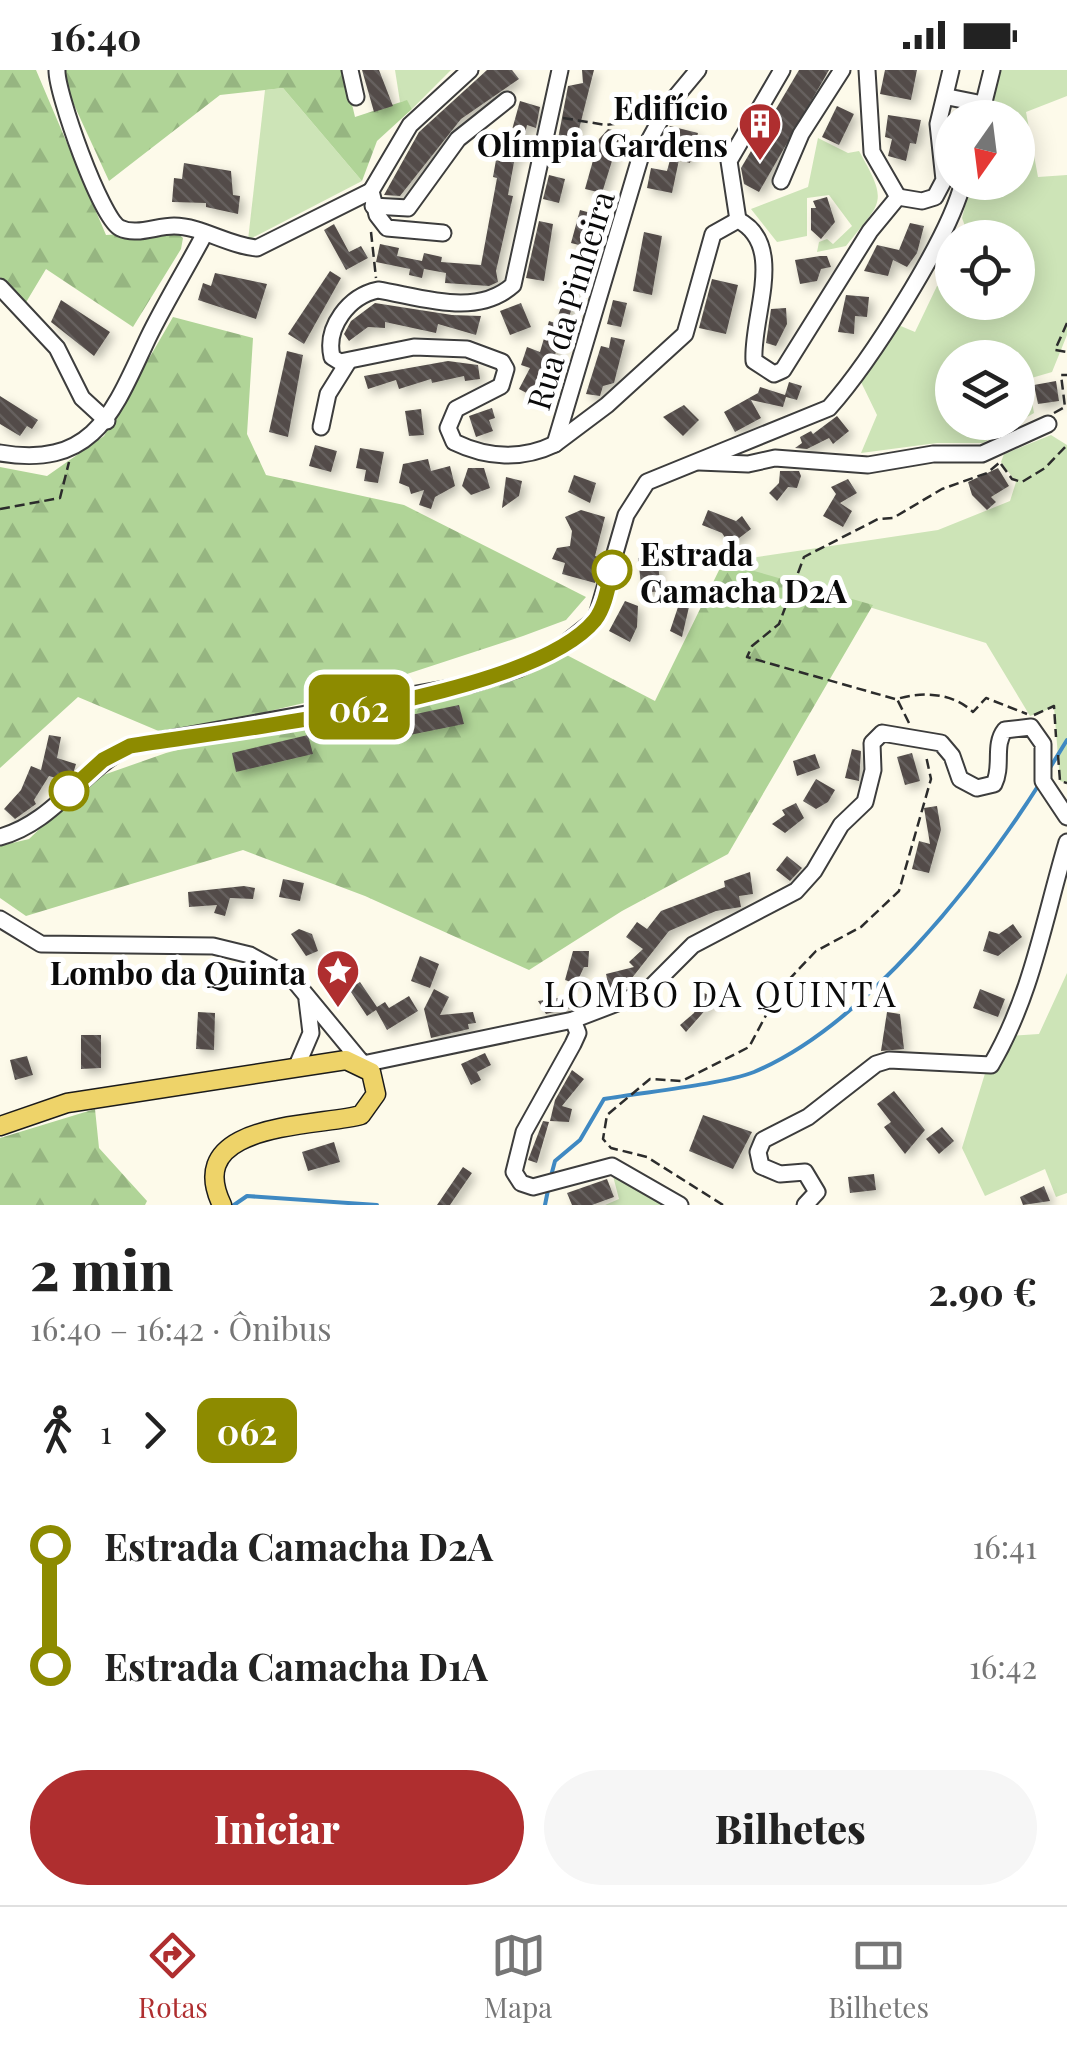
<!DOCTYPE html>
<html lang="pt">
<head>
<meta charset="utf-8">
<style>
  body { margin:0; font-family:"Playfair Display",serif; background:#f6f6f6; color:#222; height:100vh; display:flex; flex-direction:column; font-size:38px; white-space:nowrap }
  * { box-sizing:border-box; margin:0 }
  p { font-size:32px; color:#767676 }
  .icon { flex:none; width:55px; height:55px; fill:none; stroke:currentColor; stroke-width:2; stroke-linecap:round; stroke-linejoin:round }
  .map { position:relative; height:1135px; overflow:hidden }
  .sheet { display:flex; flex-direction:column; background:#fff; flex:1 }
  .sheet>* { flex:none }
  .badge { padding:0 20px; border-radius:15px; font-size:35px; line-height:65px }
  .needle { width:65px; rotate:194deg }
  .controls { position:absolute; left:935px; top:30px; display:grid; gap:20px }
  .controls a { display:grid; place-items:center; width:100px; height:100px; border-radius:50%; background:#fff; box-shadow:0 5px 25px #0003; font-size:50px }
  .map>.badge { position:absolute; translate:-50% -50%; box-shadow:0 0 0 5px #fff }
  .legs { display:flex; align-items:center; gap:15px; height:110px; padding:0 30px; font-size:32px }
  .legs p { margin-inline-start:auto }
  .headline { display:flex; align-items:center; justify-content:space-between; height:170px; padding:0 30px }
  h1 { font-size:55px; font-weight:800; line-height:75px }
  .cta { display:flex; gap:20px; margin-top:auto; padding:20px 30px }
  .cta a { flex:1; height:115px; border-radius:60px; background:#af2e2f; color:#fff; font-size:40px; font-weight:800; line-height:115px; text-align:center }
  .cta a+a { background:#f6f6f6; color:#222 }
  ul { padding:0 30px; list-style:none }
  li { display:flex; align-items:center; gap:35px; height:120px; font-size:38px }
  li i { display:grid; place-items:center; width:15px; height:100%; margin:0 12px; background:currentColor }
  li i::after { content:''; width:25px; height:25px; margin:-12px; border:8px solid; border-radius:50%; background:#fff }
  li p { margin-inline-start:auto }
  li:first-child i { background:linear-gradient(#0000 50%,currentColor 0) }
  li:last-child i { background:linear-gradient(currentColor 50%,#0000 0) }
  .status { display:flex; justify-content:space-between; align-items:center; height:70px; padding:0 50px; background:#fff; direction:ltr }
  .status svg { height:28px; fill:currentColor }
  .menu { display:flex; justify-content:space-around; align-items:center; height:140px; border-top:2px solid #e0e0e0; background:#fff; font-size:28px; color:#767676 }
  .menu a { display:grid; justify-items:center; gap:5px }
  .menu .on { color:#af2e2f }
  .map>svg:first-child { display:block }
  .grass { fill:#cde4b7; fill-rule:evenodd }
  .forest { fill:url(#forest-firs) }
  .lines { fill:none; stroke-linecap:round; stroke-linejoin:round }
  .stream { stroke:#3f89c2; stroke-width:4 }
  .building { fill:url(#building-back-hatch); filter:url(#shadow) }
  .minor-casing { stroke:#3d3d3d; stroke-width:19 }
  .major-casing { stroke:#1b1b1b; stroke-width:21 }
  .path { stroke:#2c2c2c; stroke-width:2.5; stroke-dasharray:10 5; stroke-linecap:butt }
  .minor { stroke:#fff; stroke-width:15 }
  .major { stroke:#eed369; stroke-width:18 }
  .line-1-casing { stroke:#fff; stroke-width:22 }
  .line-1 { stroke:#8d8b00; stroke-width:15 }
  .stop-1-dot { fill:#fff; stroke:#8d8b00; stroke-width:5 }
  .labels { text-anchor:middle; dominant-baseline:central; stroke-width:10; stroke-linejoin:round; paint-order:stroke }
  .poi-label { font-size:32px; font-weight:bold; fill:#0a0a0a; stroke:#fff; text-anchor:end }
  .street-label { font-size:32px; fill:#0a0a0a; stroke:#fff }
  .stop-label { font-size:32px; font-weight:bold; fill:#0a0a0a; stroke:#fff; text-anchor:start }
  .neighbourhood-label { font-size:35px; letter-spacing:2.5px; fill:#0a0a0a; stroke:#fff }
</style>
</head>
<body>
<div class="status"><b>16:40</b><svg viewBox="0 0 49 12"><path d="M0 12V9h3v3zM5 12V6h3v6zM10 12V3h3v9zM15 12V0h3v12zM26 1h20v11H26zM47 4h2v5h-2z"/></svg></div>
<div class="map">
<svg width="1067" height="1135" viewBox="0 0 1067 1135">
  <defs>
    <pattern id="forest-firs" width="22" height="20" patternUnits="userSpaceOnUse" patternTransform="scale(2.5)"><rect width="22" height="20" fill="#b0d497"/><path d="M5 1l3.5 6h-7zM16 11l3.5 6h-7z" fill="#96b581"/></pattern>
    <pattern id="building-back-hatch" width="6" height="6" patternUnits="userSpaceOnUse" patternTransform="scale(2.5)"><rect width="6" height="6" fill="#524c48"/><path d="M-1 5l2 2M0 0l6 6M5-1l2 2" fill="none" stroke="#66615e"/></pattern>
    <filter id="shadow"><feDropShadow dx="4.5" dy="4.5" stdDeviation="5" flood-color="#0004"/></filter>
  </defs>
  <rect width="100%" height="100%" fill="#fdfaea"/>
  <g class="grass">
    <path d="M395,0H451L412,39L407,31L400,32Z"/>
    <path d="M1000,0H1067V26L1026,42L1038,107L1067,105V265L1052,302L1028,309L1034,343L983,373H937L861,383L877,345L861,312L896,254L915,262L937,216L952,219V232H1018L1028,179L1018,177V168L969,167L962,148L971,113L1018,112V48L988,47ZM952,288H1018V352H952Z"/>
    <path d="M283,18L362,111L248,170L265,20Z"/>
    <path d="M818,68L848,83L859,81C889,134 882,130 846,176L817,182L819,172L827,169L833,174L852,156L829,125L807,128V166L777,172L751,139L808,117Z"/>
    <path d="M1051,365L1067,375V713L1060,711L1054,637L1030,646L986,573L723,492L938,460L1010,431L1016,412L1001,392L1004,384Z"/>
    <path d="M1067,903V1123L1056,1127L1045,1099L985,1126L962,1078L987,997L1008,966L1039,964Z"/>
    <path d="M613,1106L638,1112L670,1135H605L619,1129Z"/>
  </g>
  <g class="forest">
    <path d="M0,0H36L106,165L175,161L183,168L181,179L133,257L46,199L25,234L0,207Z"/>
    <path d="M58,0H344L355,47L407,30L412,39L377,71L362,111L283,18L220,25L109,111Z"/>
    <path d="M173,247L253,268L247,364L266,405L404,435L586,527L566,550L523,566L355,621L168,665L78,627L0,698V397L47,406L104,366Z"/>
    <path d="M723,492L873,535L728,784L622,841L529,900L365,826L243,780L26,846L0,828V776L29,769L92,709L166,683L559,581L655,631Z"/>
    <path d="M95,1039L99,1078L147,1131L145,1135H0V1068Z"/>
  </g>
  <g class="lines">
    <g class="stream">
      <path d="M1048,701L1067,670"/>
      <path d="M551,1106L555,1091L580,1070L604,1029C643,1022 720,1015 754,1002C864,956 977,812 1040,713"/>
      <path d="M234,1135L247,1126L377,1135"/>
      <path d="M545,1135L548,1120"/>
    </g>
  </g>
  <g class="building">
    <path d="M362,0H379L393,36L374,42Z"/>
    <path d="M487,0H512L519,9L461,49L400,126L384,125L419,62Z"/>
    <path d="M582,0H594L574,79L557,74L568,16L583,13Z"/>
    <path d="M799,0H829L759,122L744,114L741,98Z"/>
    <path d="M885,0H917L911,30L880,24Z"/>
    <path d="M520,31L540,37L536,58L527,55L520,88L515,87L508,125L513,126L496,201L498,212L489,216L445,213L446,203L424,199L422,208L409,205L410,199L376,192L380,174L399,178L397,186L422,191L424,183L442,187L441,192L481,195L497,108L493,107L496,90L500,91L505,66L510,67Z"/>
    <path d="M837,36L854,44L839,75L822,67Z"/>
    <path d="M888,45L921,50L916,74L910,73L906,91L888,86L892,69L885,67Z"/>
    <path d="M670,56L698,63L690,93L679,90L672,123L647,118L651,98L667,101L676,68L666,62Z"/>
    <path d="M608,59L621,62L602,123L585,119L599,69Z"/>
    <path d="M184,93L231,101L233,125L240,126L238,144L206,137V133L172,132L174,108L182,109Z"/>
    <path d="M549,105L565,109L559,133L543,129Z"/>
    <path d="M827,127L835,152L821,169L811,160V138H816L813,131Z"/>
    <path d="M580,140L598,145L595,155L589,154L583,176L571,173Z"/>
    <path d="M539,151L553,154L544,211L526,208Z"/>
    <path d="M910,153L924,156L917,183L907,197L893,190L888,206L864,201L877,175L899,180Z"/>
    <path d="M334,154L349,182L361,176L368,188L346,200L324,160Z"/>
    <path d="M644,162L662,166L652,225L633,221Z"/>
    <path d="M820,186H827L831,197L821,199L817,211L800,214L795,190Z"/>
    <path d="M330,201L341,208L304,274L288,264Z"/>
    <path d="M215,203L267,214L256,249L198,230L203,213L211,216Z"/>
    <path d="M712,209L738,215L726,264L699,258Z"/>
    <path d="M562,215L578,220L566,256L570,257L565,277L557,275L552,303L538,329L519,319L530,298L521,295L527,277L540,282L549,251L555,253L562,235L556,233Z"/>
    <path d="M846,225L869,227L867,247L855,246L854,264L838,262Z"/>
    <path d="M61,230L110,262L94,286L51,252Z"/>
    <path d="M613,230L627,233L621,257L607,254Z"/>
    <path d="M375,233L452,245L481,246L476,265L438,254L436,263L385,252V258L368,257L349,271L344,264L351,251Z"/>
    <path d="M521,233L531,257L510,265L500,241Z"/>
    <path d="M786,238L787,254L776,276L766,273L771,239Z"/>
    <path d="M611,267L625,270L614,313L603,316L600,326L586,324L601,276L609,278Z"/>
    <path d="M287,281L303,285L288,367L269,362Z"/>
    <path d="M448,291L478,295L480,309L465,311L464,306L432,313L431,309L399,319L396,310L368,319L364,306Z"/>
    <path d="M1056,311L1059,331L1038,334L1034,315Z"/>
    <path d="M789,312L802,316L797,330L786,327L783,337L751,330L761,348L735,362L724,342L758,323L760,317L785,325Z"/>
    <path d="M0,326L38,350L32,359L27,356L20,366L0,354Z"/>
    <path d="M684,335L699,350L683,366L663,347Z"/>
    <path d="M492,338L495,348L489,350L493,361L476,367L469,346Z"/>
    <path d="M421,339L424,365L409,366L405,341Z"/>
    <path d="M837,346L849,361L833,374L829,368L807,379L795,378L802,373L800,367L811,361L813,364Z"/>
    <path d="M315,375L337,381L331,402L309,396Z"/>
    <path d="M360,378L384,382L378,413L364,411L366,400L356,398Z"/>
    <path d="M428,389L431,401L450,396L455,416L435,427L431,439L419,435L424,420L411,424L409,417L399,413L403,394Z"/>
    <path d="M468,398H484L490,418L471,425L462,416Z"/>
    <path d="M998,398L1009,416L991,427L996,432L987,440L972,425L968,412Z"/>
    <path d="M780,401H799L801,406L797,418L788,417L777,431L769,423L779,413Z"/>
    <path d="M574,405L596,413L590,433L568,422Z"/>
    <path d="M506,407L522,411L519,426L502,438Z"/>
    <path d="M848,409L857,423L840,433L852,441L843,457L823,446L836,424L831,417Z"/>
    <path d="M581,440L605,447L595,486L602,488L595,513L562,504L565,493L552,489L557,478L570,476L572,461L565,447Z"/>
    <path d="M708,440L736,451L742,446L751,459L730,475L722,463L702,455Z"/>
    <path d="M655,475L665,477L658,494L661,521L642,523L638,488L652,486Z"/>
    <path d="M625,531L638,536L637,557L630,572L609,561Z"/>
    <path d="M679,534L689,537L682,567L670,561Z"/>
    <path d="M459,635L464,654L400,667L396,648Z"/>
    <path d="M49,665L61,667L57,688L76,694L73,704L66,711L49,706L34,730L36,734L15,749L4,739L21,720L31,696L41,700Z"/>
    <path d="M308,665L313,684L236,702L232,683Z"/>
    <path d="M852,679L861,681L859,711L845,708Z"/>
    <path d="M912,683L920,711L905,715L897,687Z"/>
    <path d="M815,684L820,698L797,706L793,691Z"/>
    <path d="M816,709L835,720L828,732L816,739L803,731Z"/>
    <path d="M796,733L804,748L785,763L772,754L785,745L782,740Z"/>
    <path d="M937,736L941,760L929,803L912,799L919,771L930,774L924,738Z"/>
    <path d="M787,786L802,798L790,811L776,800Z"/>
    <path d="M750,802L753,824L739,826L741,837L716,841L669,861L628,913L609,918L606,904L634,897L629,892L643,879L626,867L637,852L647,859L661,841L725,817L724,811Z"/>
    <path d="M283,809L304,813L300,831L279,827Z"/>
    <path d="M244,816L255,818L253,829L230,828L225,846L214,843L217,835L189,837L188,822Z"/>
    <path d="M1013,854L1022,867L998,886L983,881L989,861L999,864Z"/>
    <path d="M299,859L312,864L318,881L306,886L291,864Z"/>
    <path d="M573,881H589L588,897H584L576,914L565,910Z"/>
    <path d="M420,886L439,894L430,918L411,911Z"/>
    <path d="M360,912L377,937L385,932L389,938L409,926L418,941L387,960L376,940L367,946L349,919Z"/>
    <path d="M434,919L449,927L440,945L473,942L476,953L468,954L469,959L431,968L424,939Z"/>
    <path d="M980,919L1005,929L998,947L973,938Z"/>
    <path d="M704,923L716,928L686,962L680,955L694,943Z"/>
    <path d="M564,927L571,938L546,944L538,931Z"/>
    <path d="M198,942L215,943L214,980L196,979Z"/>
    <path d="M887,942L900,944L904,979L881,981Z"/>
    <path d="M81,965H101V998L81,999Z"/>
    <path d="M485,983L491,995L477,1002L481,1010L471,1015L461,994Z"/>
    <path d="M27,986L33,1005L15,1010L10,990Z"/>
    <path d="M572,1000L584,1009L562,1036L572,1039L569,1052L550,1051L555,1030Z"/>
    <path d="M894,1021L925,1060L905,1084L884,1057L891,1052L877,1034Z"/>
    <path d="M703,1045L752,1062L733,1099L689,1081Z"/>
    <path d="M543,1051L549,1052L537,1093L528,1090Z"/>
    <path d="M942,1057L954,1071L939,1084L926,1069Z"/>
    <path d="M334,1072L340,1092L308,1101L302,1082Z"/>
    <path d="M463,1097L472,1103L463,1116L450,1135H437Z"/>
    <path d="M874,1104L876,1120L850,1123L848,1107Z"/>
    <path d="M607,1109L614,1127L592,1135H572L567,1123Z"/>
    <path d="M1044,1116L1050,1131L1023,1135L1020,1127Z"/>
  </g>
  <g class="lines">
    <g class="minor-casing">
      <g id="minor">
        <path d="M57,0C56,22 101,149 120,158C136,166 156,156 174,156C201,156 229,176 257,178L371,121"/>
        <path d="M350,0L356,27"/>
        <path d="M560,0L513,215C476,248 421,227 378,220C349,226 325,257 332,287L340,292L414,277L467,279L502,292L506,299L501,316L456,339L448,358L454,372C487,388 522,390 555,374L607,335L685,264L713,164L738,150C787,175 751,247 754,291L774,304L783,300L870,161L898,127L922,131L935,127L944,110L938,54L951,0"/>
        <path d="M867,0L872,82L898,127"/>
        <path d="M948,27L983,34"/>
        <path d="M980,48L992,0"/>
        <path d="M781,111L801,64L842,0"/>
        <path d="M373,136L408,138L458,69L507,30"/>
        <path d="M738,150L729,91L782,0"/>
        <path d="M443,163L387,158L377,145L371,121L410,55L470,0"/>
        <path d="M0,217L57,278L82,328L107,351"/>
        <path d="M321,357L328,324L348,292"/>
        <path d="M555,374L641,85L668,36L698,0"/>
        <path d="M0,383C95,399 114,340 148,268C165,233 186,199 204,165"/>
        <path d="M699,392L748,394L775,388L868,395L933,384H982L1048,354"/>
        <path d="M0,767C53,753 81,701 130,676L472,614L518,599L561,577L596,549L626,445L647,412L829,338C869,293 949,169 963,112"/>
        <path d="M0,849L41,874L213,876L250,885L292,908L363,994L573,950L646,922L693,875L796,821L814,801L841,755L865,732L873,700L872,673L882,663L941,673L952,686L960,709L977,718L994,714C1003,696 993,675 1005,660L1031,657L1043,674V711L1067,747"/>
        <path d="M573,950L578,963L573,974L524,1062L514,1102L521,1113L533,1117L612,1096L680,1135"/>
        <path d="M296,998L311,963L307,930"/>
        <path d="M805,1135L817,1122L805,1102L780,1104L761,1096L758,1082L763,1070L808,1047L876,994L889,990L991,995C1032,925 1044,849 1067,772"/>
      </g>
    </g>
    <g class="major-casing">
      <path id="major" d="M0,1056L67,1033L346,990L371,1002L376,1024L361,1045C318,1057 181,1051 222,1135"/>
    </g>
    <g class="path">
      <path d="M563,48L606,55L643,50"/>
      <path d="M371,162L376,208"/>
      <path d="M1067,253L1055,280L1067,282"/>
      <path d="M1054,343L1065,337L1061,305H1067"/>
      <path d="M1001,394L1012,409L1022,412L1045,398L1067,375"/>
      <path d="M0,439L60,428L69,392"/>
      <path d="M895,629L747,587L752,576L779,554L804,487L878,449L893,448L942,419L987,403L999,393"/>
      <path d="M1034,645L1054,636L1056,667"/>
      <path d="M909,653L897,629C923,621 953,623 973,642L986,628L1027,644"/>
      <path d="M1058,685L1060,711L1067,713"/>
      <path d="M723,1135L647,1087L611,1078L603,1069L607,1045L650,1009L682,1011L749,977L780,919L816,881L861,857L899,821L931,709L926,686"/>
    </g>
    <use href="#minor" class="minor"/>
    <use href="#major" class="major"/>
  </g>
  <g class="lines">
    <g class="line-1-casing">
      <path id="line-1" d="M69,721L103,690L130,676C234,659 531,628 595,550C605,537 608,517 612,500"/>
    </g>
    <use href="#line-1" class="line-1"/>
  </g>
  <defs>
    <g id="building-pin" transform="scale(2.25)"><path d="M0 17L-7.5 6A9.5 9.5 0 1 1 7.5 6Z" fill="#af2e2f" stroke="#fff"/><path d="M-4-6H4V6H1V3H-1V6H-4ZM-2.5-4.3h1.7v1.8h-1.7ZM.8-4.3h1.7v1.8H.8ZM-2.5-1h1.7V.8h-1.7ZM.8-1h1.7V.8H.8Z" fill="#fff"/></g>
    <g id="sight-pin" transform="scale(2.25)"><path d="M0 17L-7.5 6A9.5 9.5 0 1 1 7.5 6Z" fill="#af2e2f" stroke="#fff"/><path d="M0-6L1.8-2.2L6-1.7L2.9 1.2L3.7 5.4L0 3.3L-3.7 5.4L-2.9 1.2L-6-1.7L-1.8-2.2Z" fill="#fff"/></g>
  </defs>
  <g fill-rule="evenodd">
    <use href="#building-pin" x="760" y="54"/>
    <use href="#sight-pin" x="338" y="901"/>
  </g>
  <g class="stop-1-dot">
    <circle cx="612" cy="500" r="18"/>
    <circle cx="69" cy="721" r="18"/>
  </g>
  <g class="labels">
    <g class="poi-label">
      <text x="728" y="36">Edifício<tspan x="728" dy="37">Olímpia Gardens</tspan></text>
      <text x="306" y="901">Lombo da Quinta</text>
    </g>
    <g class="street-label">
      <text transform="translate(569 230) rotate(-73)">Rua da Pinheira</text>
    </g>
    <g class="stop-label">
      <text x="640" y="482">Estrada<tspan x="640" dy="37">Camacha D2A</tspan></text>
    </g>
    <g class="neighbourhood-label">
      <text x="721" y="922">LOMBO DA QUINTA</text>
    </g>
  </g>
</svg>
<div class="controls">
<a><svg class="needle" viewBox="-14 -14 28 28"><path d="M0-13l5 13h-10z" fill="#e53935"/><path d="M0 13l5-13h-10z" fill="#767676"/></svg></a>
<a><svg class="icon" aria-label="locate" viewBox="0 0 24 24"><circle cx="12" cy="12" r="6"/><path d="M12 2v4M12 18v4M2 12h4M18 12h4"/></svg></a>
<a><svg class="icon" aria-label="layers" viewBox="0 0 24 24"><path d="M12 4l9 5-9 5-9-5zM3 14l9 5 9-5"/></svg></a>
</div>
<b class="badge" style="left:359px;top:637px;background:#8d8b00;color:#fff">062</b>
</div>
<section class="sheet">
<div class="headline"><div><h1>2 min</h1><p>16:40 – 16:42 · Ônibus</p></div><b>2.90 €</b></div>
<div class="legs"><svg class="icon" aria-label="walk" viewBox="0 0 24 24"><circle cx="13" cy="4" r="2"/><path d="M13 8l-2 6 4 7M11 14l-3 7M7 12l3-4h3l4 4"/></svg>1<svg class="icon" aria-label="forward" viewBox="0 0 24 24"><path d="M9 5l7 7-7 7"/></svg><b class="badge" style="background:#8d8b00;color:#fff">062</b></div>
<ul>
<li><i style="color:#8d8b00"></i><b>Estrada Camacha D2A</b><p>16:41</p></li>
<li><i style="color:#8d8b00"></i><b>Estrada Camacha D1A</b><p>16:42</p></li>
</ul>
<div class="cta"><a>Iniciar</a><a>Bilhetes</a></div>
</section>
<nav class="menu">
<a class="on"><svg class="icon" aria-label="directions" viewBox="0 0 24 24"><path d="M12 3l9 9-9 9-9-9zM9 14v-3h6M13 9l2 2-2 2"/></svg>Rotas</a>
<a><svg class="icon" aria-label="map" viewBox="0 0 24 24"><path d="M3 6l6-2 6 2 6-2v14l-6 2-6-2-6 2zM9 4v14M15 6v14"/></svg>Mapa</a>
<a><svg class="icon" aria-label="tickets" viewBox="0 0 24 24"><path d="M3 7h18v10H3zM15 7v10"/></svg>Bilhetes</a>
</nav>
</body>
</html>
